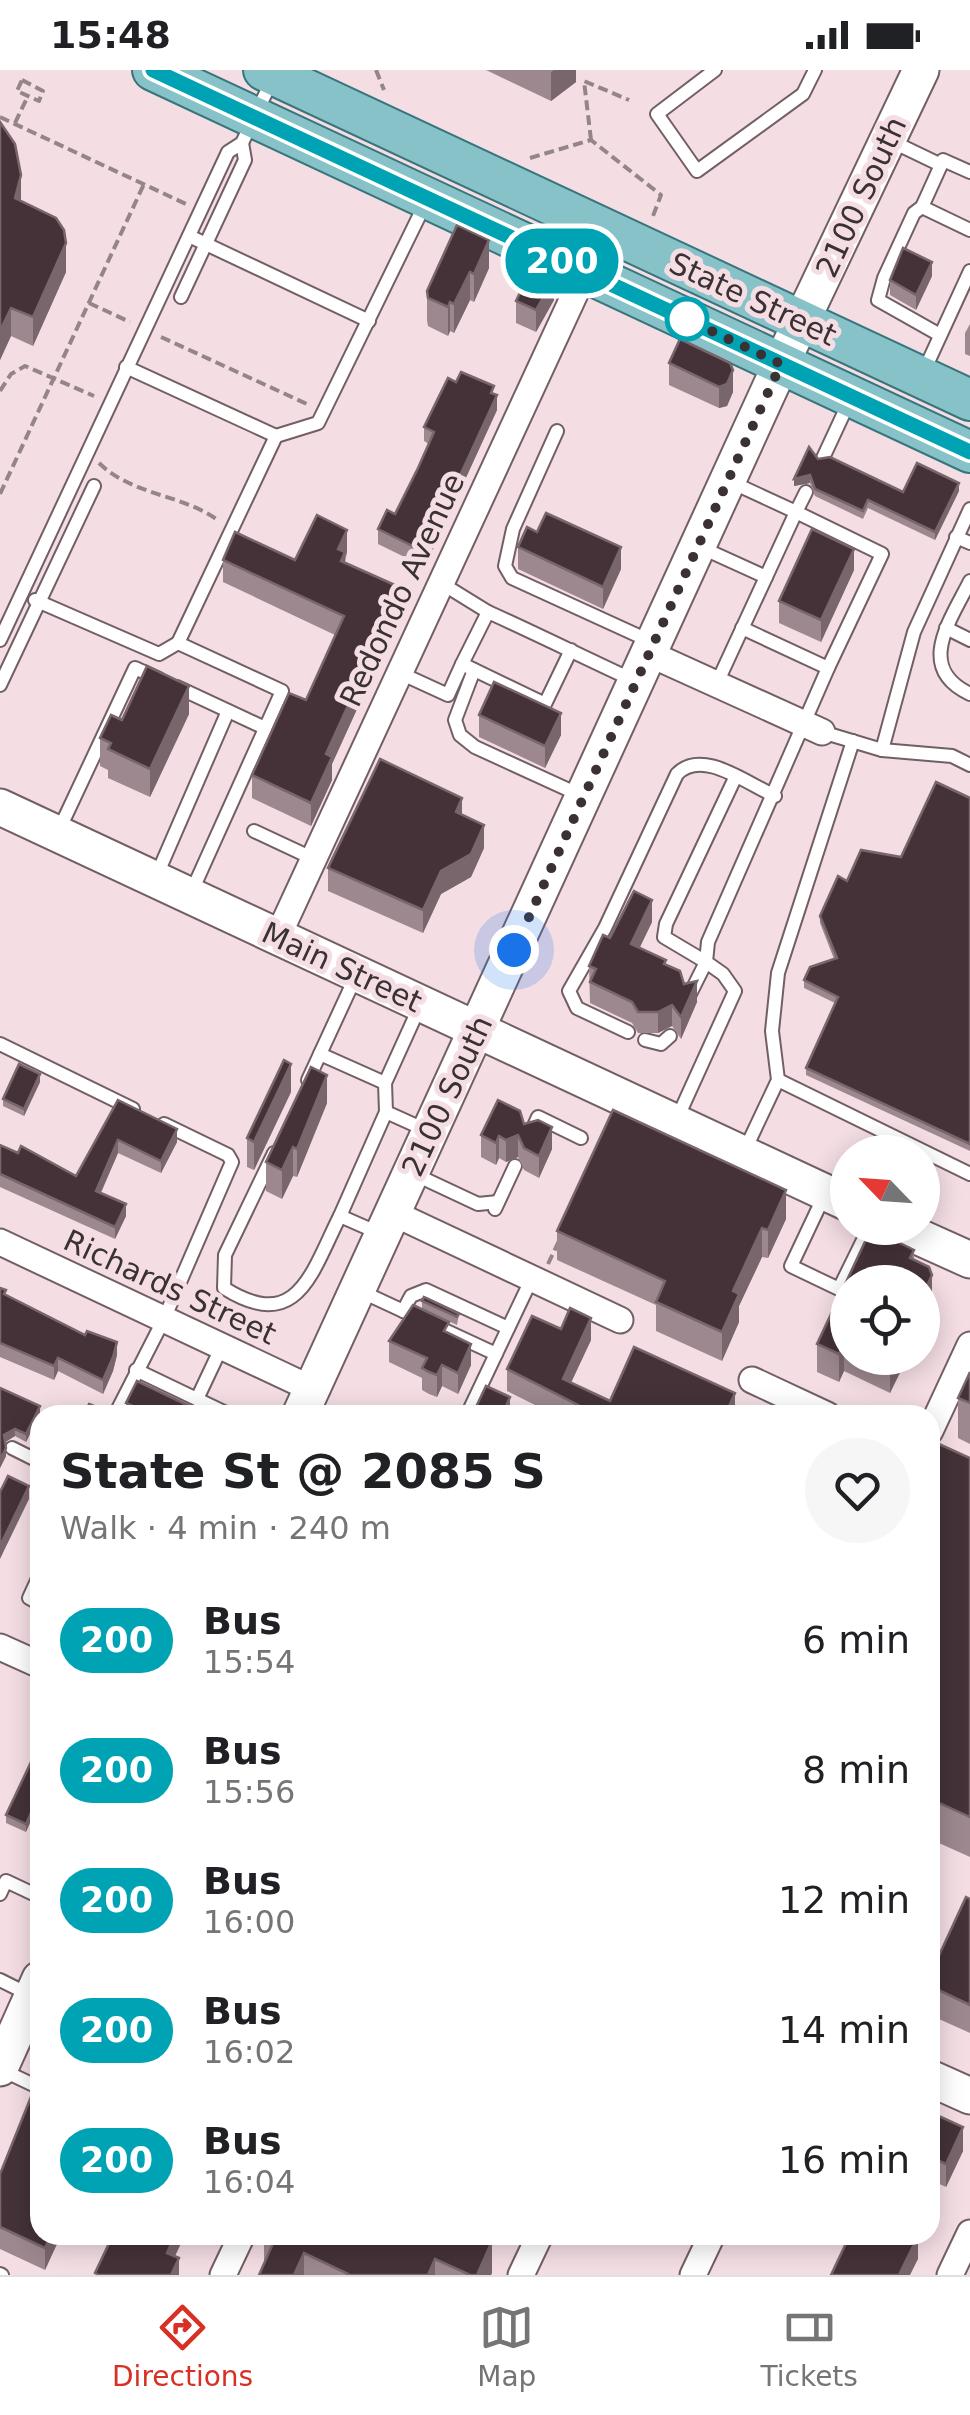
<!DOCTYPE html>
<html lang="en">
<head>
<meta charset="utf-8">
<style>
  body { margin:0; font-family:"DejaVu Sans",sans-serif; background:#f6f6f6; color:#202124; height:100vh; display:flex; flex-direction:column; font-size:38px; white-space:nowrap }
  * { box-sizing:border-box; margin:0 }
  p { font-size:32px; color:#757577 }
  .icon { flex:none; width:55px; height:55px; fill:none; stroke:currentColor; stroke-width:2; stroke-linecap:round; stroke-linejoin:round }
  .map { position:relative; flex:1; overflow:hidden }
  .sheet { position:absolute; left:30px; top:1335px; width:910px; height:840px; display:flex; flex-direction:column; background:#fff; border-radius:30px; box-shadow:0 5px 25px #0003 }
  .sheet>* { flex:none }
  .badge { padding:0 20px; border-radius:32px; font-size:35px; line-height:65px }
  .needle { width:65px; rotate:295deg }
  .tools { position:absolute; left:830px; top:1065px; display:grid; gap:20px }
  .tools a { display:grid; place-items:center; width:110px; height:110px; border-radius:50%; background:#fff; box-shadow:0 5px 25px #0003; font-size:50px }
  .you { position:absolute; width:50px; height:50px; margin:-25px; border:8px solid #fff; border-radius:50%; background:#1a73e8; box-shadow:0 0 0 15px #1a73e833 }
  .map>.badge { position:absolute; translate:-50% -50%; box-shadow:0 0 0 5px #fff }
  .round { display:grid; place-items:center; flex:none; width:105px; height:105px; border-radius:52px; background:#f6f6f6 }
  .head { display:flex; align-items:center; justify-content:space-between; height:170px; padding:0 30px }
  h1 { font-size:48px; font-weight:700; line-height:75px }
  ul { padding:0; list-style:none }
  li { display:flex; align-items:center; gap:30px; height:130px; padding:0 30px }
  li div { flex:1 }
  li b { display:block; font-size:38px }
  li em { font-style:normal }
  li .badge { min-width:110px; font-weight:700; text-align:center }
  .status { display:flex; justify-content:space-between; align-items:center; height:70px; padding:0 50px; background:#fff; direction:ltr }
  .status svg { height:28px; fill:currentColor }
  .tabs { display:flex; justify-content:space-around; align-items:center; height:140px; border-top:2px solid #e0e0e0; background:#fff; font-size:28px; color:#757577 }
  .tabs a { display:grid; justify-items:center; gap:5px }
  .tabs .active { color:#d93025 }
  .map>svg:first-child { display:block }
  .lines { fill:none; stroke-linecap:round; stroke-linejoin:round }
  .lane-casing { stroke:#725f64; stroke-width:16 }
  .street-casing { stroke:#725f64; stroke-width:29 }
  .secondary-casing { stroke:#725f64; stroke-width:39 }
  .primary-casing { stroke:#38757d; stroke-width:44 }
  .path { stroke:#948589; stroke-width:4; stroke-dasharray:10 5; stroke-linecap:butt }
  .lane { stroke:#fff; stroke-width:12 }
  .street { stroke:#fff; stroke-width:25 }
  .secondary { stroke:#fff; stroke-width:35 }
  .primary { stroke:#88c2c9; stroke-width:40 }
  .wall { fill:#9c888e }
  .shaded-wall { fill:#79666c }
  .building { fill:#443238; stroke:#79666c; stroke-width:2.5 }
  .line-casing { stroke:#fff; stroke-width:22 }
  .line { stroke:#00a3b4; stroke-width:15 }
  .walk { stroke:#393133; stroke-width:10; stroke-dasharray:0 18 }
  .stop-dot { fill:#fff; stroke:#00a3b4; stroke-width:5 }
  .labels { text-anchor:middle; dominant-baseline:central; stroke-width:10; stroke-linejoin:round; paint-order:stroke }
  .street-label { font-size:30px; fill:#393133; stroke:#f4dee4 }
</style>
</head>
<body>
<div class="status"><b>15:48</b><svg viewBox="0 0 49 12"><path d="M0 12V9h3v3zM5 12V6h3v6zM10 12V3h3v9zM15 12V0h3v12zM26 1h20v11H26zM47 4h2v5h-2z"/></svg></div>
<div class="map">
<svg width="970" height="2205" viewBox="0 0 970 2205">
  <rect width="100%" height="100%" fill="#f4dee4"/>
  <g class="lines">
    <g class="lane-casing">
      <g id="lane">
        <path d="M715,0L657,44L697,101L803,24L815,0"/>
        <path d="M889,70L941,95L922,137L970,160"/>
        <path d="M941,95L943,90L970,102"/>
        <path d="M922,137L914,143L884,208L878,230L940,265"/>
        <path d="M189,166L369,251"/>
        <path d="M181,227L245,90L242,73"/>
        <path d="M126,297L276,366"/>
        <path d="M924,301L970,201"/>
        <path d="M557,361L513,459L505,496L512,508L652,572"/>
        <path d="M823,388L849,332"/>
        <path d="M806,422L796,442L882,484L828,598"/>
        <path d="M956,467L970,473"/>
        <path d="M700,477L766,507"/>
        <path d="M970,511C950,551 915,598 970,624"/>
        <path d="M441,513L488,542"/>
        <path d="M35,530L159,584L178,573"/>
        <path d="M946,558L970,570"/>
        <path d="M0,570L228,82L242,73L273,8"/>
        <path d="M571,580L545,634L462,594L488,542C537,564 585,588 635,611"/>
        <path d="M474,600L455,650L460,665L475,677L582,726"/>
        <path d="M400,603L448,625L462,594"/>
        <path d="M717,613L796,442L729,411"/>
        <path d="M0,615L94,416"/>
        <path d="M177,617L265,658"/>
        <path d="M822,662L882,680L952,686L970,695"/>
        <path d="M882,680L914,562L970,439"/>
        <path d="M59,760L135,598L159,609"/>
        <path d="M254,761L314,789"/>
        <path d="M156,807L228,641"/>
        <path d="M191,823L282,621L178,573L276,366L318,353L426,132"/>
        <path d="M356,906L320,984L385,1013"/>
        <path d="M689,926L706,892L664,867L666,854L735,708"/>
        <path d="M628,962L577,938L569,921L605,858L677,704C702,678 746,713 775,726"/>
        <path d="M645,970L661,974L670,966"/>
        <path d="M0,974L133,1039"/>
        <path d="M308,1010L320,984"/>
        <path d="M778,1010L970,1104"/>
        <path d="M386,1042L428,1061"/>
        <path d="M676,1051L735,921L723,904L706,892L708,872L828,598L742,558"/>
        <path d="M530,1065L538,1047L581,1068"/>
        <path d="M744,1082L778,1010L772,961L778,903L853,671"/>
        <path d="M274,1083L225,1185L224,1218C298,1265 312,1201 340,1146"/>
        <path d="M414,1104L478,1134L498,1132"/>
        <path d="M825,1124L791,1196L839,1219L869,1158"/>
        <path d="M495,1139L515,1096"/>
        <path d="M381,1164L340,1146L386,1042L385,1013L419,938"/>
        <path d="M358,1220L496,1284"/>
        <path d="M403,1241L411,1226L426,1220L508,1258"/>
        <path d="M136,1300L230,1345"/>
        <path d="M197,1329L222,1276"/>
        <path d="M115,1345L164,1249L232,1092L228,1085L164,1054"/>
        <path d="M467,1345L532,1208"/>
        <path d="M12,1378L40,1392"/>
        <path d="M40,1504L29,1528L40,1534"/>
        <path d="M0,1824L6,1811L40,1827"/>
        <path d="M0,1910L30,1925"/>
        <path d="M2,2000L40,2018"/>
        <path d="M0,2204L2,2205"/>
      </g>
    </g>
    <g class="street-casing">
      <g id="street">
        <path d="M650,584L822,662"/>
        <path d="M278,866L585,202"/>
        <path d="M393,1143L620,1250"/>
        <path d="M0,1172L312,1319"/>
        <path d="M752,1310L827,1345"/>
        <path d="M930,1361L970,1275"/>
        <path d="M0,1577L40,1595"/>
        <path d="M223,2205L242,2165"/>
        <path d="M521,2205L540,2165"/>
        <path d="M693,2205L712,2165"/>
        <path d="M950,2205L970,2163"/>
      </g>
    </g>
    <g class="secondary-casing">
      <g id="secondary">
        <path d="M0,737L848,1133"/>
        <path d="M899,1158L970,1190"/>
        <path d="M300,1345L781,294L921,0"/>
        <path d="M0,1998L40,1909"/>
        <path d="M930,2008L970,2026"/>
      </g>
    </g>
    <g class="primary-casing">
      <g id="primary">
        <path d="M153,0L970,382"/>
        <path d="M264,0L970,330"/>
      </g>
    </g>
    <g class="path">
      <path d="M376,0L384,20"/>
      <path d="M22,10L43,21L39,31L17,21Z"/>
      <path d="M0,47L186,134"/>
      <path d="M15,53L28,26"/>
      <path d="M591,70L584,11L629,30"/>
      <path d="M530,88L591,70L661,125L653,146"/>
      <path d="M89,233L130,252"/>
      <path d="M161,267L307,334"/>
      <path d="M0,321L11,304L25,296L94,326"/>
      <path d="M99,393C133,426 183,424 219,451"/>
      <path d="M0,424L144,114"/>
      <path d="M548,1194L559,1171"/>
    </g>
    <use href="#lane" class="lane"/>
    <use href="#street" class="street"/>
    <use href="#secondary" class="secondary"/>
    <use href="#primary" class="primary"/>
  </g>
  <g class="wall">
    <path d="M486,0H576V12L551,31Z"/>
    <path d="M0,52L21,131L66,202L33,276L11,266L0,290Z"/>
    <path d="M457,155L489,198L474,232L470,230L454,263L450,261L448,266L428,256L427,250V221Z"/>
    <path d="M932,206L916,240L890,225V210Z"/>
    <path d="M554,230L536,262L516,253V231Z"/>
    <path d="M970,254V286L965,284V263Z"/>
    <path d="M669,293L733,322L727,336L719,338L669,315Z"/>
    <path d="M494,324L497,340L425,497L378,474V459L395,444L429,374L424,371V357Z"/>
    <path d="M818,389L903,422L959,421L935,470L868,438L863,449L815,426L810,413L794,416Z"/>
    <path d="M518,477L621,499L603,539L518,499Z"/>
    <path d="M347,482L345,493L397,526L398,549L332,694V710L311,756L252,728V705L306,630L335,565L223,512V490H295Z"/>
    <path d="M854,500L821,572L779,553V531Z"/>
    <path d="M189,644L150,727L108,708V700L100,696V668L122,650Z"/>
    <path d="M479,645L561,665L545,698L479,667Z"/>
    <path d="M970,728V1081L806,1005V998L835,933L804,918V910L834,889L820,853V846L847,811L901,787Z"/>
    <path d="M462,745L484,778L471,807L441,824L423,863L328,821V798Z"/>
    <path d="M652,852L639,878L684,914L697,932L681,969L672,956L658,963H638L632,953L590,933L589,896L610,868Z"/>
    <path d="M40,1012L24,1046L3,1036V1029Z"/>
    <path d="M291,1022L254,1100L247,1097V1068Z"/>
    <path d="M118,1030L177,1072L161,1103L118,1083L101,1123L126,1146L115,1169L0,1117V1075L76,1106Z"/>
    <path d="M327,1033L297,1107L293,1106L282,1129L266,1121V1092Z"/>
    <path d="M524,1054L552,1079L539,1108L524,1100L518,1087L506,1092L499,1088L496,1095L481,1087V1065Z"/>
    <path d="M786,1149L768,1188L762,1187L739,1236V1252L722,1291L656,1261V1235L557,1190V1161Z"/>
    <path d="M871,1159L914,1180V1190L929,1197L932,1205V1234L922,1255V1212H848V1288H907L890,1323L844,1301L839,1312L817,1302V1274Z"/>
    <path d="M0,1218L6,1225L117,1285L113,1301L103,1324L58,1301L54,1310L0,1287Z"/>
    <path d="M422,1231L459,1244L457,1255L422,1239Z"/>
    <path d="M561,1259L591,1270L571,1312L610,1331L735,1345H555L507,1321V1299Z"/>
    <path d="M449,1263L471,1295L458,1324L442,1316L437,1327L429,1324L422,1320V1308L389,1292V1271Z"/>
    <path d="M970,1302V1374L958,1368V1328Z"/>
    <path d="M0,1318L40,1344L26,1372L15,1366L5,1372L6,1386L0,1398Z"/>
    <path d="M126,1333L208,1345H126Z"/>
    <path d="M930,1370L970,1388V1787L930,1769Z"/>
    <path d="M40,1673L26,1762L6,1753V1745Z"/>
    <path d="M970,1829V1963L930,1945V1916Z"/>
    <path d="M930,2042L963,2081L946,2117L935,2112Z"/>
    <path d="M0,2104L61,2165L45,2200L0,2179Z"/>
    <path d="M264,2165H480L492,2203L491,2205H259L264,2194Z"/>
    <path d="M500,2165H518L515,2172Z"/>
  </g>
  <g class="shaded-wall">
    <path d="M554,0H576V12L551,31V2Z"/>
    <path d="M21,105V134L15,128Z"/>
    <path d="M489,170V198L474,232V204Z"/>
    <path d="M66,173V202L33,276V247Z"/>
    <path d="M932,192V206L916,240V225Z"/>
    <path d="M470,202V230L454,263V234Z"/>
    <path d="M554,208V230L536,262V240Z"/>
    <path d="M450,232V261L448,266V237Z"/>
    <path d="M11,238V266L0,290V261Z"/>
    <path d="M733,300V322L727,336L719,338V317Z"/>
    <path d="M497,325V340L425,497V482Z"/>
    <path d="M810,405V413L794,416V409Z"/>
    <path d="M959,413V421L935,470V462Z"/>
    <path d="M347,460V482L345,487V505L338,479Z"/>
    <path d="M621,477V499L603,539V517Z"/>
    <path d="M854,479V500L821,572V550Z"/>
    <path d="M397,516L398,549L332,694V710L311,756V733L326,684Z"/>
    <path d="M189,616V644L150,727V699Z"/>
    <path d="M561,643V665L545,698V676Z"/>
    <path d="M462,728V750L456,742Z"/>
    <path d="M484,755V778L471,807L441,824L423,863V840L441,801Z"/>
    <path d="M652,830V852L631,896V874Z"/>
    <path d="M697,911V932L681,969V947Z"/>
    <path d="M672,935V956L658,963V942Z"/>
    <path d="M291,994V1022L254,1100V1072Z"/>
    <path d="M40,1004V1012L24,1046V1039Z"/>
    <path d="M327,1005V1033L297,1107V1079Z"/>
    <path d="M552,1057V1079L539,1108V1086Z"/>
    <path d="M177,1059V1072L161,1103V1091Z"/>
    <path d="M518,1065V1087L506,1092V1070Z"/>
    <path d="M499,1066V1088L496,1095V1073Z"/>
    <path d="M118,1070V1083L96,1133V1121Z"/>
    <path d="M293,1077V1106L282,1129V1100Z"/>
    <path d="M786,1120V1149L768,1188V1160Z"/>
    <path d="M126,1134V1146L115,1169V1157Z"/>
    <path d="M762,1158V1187L739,1236V1252L722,1291V1262L733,1221Z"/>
    <path d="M932,1205V1234L922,1255V1226Z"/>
    <path d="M591,1248V1270L563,1330V1309Z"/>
    <path d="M117,1272V1285L113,1301L103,1324V1310Z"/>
    <path d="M844,1272V1301L839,1312V1284Z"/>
    <path d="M471,1274V1295L458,1324V1303Z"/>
    <path d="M58,1288V1301L54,1310V1296Z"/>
    <path d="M894,1288H907L890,1323V1294Z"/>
    <path d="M442,1295V1316L437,1327V1305Z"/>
    <path d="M735,1323V1345H725Z"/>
    <path d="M510,1327V1341L508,1345H502Z"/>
    <path d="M40,1336V1344L26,1372V1364Z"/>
    <path d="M15,1359V1366L4,1373V1365Z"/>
    <path d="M6,1378V1386L0,1398V1390Z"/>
    <path d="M29,1416V1429L0,1489V1476Z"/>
    <path d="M40,1723V1731L26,1762V1754Z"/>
    <path d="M963,2057V2081L946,2117V2094Z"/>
    <path d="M935,2089V2112L930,2123V2100Z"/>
    <path d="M51,2165H61L45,2200V2178Z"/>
    <path d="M175,2165H185L167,2203V2183Z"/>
    <path d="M918,2166V2189L910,2205H899Z"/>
    <path d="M492,2171V2203L491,2205H477Z"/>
    <path d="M304,2183V2205H294Z"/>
    <path d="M179,2188V2205H171Z"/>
    <path d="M435,2189V2205H428Z"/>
  </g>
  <g class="building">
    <path d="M0,52L15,74L21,105L15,128L56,148L64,160L66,173L33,247L11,238L0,261Z"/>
    <path d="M457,155L489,170L474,204L470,202L454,234L450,232L448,237L428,228L427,221Z"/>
    <path d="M903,178L932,192L916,225L890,210Z"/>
    <path d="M532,198L554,208L536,240L516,231Z"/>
    <path d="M680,269L730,293L733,300L727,314L719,317L669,293Z"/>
    <path d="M461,302L494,316L491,323L497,325L425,482L378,459L387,440L395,444L418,398L434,362L424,357L448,308L456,312Z"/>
    <path d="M809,377L818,389L830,387L903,422L917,393L959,413L935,462L868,430L863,441L815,419L810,405L794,409Z"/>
    <path d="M546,443L621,477L603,517L518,477L527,457L537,462Z"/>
    <path d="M317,445L347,460L338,479L345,482L341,491L397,516L394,524L398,526L326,684L332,687L311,733L252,705L289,623L306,630L344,546L223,490L235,462L295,490Z"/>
    <path d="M812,459L854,479L821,550L779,531Z"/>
    <path d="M147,596L189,616L150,699L108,679L111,673L100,668L111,645L122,650Z"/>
    <path d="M494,612L561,643L545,676L479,645Z"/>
    <path d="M380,689L462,728L456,742L484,755L471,784L441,801L423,840L328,798Z"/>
    <path d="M936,712L970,728V1074L806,998L838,927L804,910L810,897L837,888L820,846L838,806L847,811L861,780L901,787Z"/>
    <path d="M634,821L652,830L631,874L666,890L664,894L680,901L684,914L697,911L681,947L672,935L658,942H638L632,932L590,912L596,899L589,896L603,865L610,868Z"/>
    <path d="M284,990L291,994L254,1072L247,1068Z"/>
    <path d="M19,994L40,1004L24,1039L3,1029Z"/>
    <path d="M311,997L327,1005L297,1079L293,1077L282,1100L266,1092Z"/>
    <path d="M118,1030L177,1059L161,1091L118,1070L96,1121L126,1134L115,1157L0,1104V1075L18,1083L21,1076L76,1106Z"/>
    <path d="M498,1030L520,1041L524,1054L538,1050L552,1057L539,1086L524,1078L518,1065L506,1070L499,1066L496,1073L481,1065Z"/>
    <path d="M613,1040L786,1120L768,1160L762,1158L733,1221L739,1224L722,1262L656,1232L665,1211L557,1161Z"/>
    <path d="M871,1159L914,1180L910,1188L929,1197L932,1205L922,1226V1212H848V1274L844,1272L839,1284L817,1274Z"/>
    <path d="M0,1218L6,1220L4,1224L85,1265L87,1261L117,1272L113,1287L103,1310L58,1288L54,1296L0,1273Z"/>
    <path d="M424,1227L459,1244L457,1247L422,1231Z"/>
    <path d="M413,1235L449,1252L444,1261L471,1274L458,1303L442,1295L437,1305L429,1302L422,1298L427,1288L389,1271Z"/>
    <path d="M570,1238L591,1248L563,1309L610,1331L634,1277L735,1323L725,1345H598L507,1299L532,1246L561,1259Z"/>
    <path d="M876,1288H894L890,1294Z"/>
    <path d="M970,1302V1333L958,1328Z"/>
    <path d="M137,1311L208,1345H152L126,1333Z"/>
    <path d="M486,1316L510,1327L502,1345H478L481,1339L476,1337Z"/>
    <path d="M0,1318L40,1336L26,1364L15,1359L4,1365L6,1378L0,1390Z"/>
    <path d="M89,1334L104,1340L102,1345H84Z"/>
    <path d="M930,1370L970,1388V1747L930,1729Z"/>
    <path d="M8,1406L29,1416L0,1476V1422Z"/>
    <path d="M40,1673V1723L26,1754L6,1745Z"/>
    <path d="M966,1827L970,1829V1935L930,1916V1905Z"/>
    <path d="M37,2012L40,2014V2165H51L45,2178L0,2157V2104Z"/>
    <path d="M930,2042L963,2057L946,2094L935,2089L930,2100Z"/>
    <path d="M113,2165H175L167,2183L179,2188L171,2205H99L95,2203Z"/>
    <path d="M266,2165H480L492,2171L477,2205H470L435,2189L428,2205H350L304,2183L294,2205H259L275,2169Z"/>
    <path d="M850,2165H916L918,2166L899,2205H831Z"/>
  </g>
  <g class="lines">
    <g class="line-casing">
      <path id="line" d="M153,0L970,382"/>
    </g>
    <use href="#line" class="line"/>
    <path class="walk" d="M514,880L781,294L682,247L687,249"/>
  </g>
  <circle class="stop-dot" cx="687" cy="249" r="20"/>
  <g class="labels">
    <g class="street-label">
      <text transform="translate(861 127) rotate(-65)">2100 South</text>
      <text transform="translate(753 229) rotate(25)">State Street</text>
      <text transform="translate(402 520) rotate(-65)">Redondo Avenue</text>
      <text transform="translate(342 897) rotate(25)">Main Street</text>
      <text transform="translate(447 1026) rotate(-65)">2100 South</text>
      <text transform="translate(170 1217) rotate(25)">Richards Street</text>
    </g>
  </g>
</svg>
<div class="tools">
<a><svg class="needle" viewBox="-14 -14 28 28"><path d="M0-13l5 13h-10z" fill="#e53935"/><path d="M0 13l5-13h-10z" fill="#757577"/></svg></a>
<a><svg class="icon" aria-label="locate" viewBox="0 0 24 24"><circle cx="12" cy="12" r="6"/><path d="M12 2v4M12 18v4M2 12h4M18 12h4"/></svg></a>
</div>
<div class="you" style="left:514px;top:880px"></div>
<b class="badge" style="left:562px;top:191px;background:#00a3b4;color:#fff">200</b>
<section class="sheet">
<div class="head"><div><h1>State St @ 2085 S</h1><p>Walk · 4 min · 240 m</p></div><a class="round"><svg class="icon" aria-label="heart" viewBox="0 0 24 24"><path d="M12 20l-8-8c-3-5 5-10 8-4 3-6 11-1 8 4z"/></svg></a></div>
<ul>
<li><span class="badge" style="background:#00a3b4;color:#fff">200</span><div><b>Bus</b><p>15:54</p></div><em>6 min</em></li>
<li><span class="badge" style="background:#00a3b4;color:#fff">200</span><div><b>Bus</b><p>15:56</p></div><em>8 min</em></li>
<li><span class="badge" style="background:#00a3b4;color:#fff">200</span><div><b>Bus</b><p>16:00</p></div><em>12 min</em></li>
<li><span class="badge" style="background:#00a3b4;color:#fff">200</span><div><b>Bus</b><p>16:02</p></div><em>14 min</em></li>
<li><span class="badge" style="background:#00a3b4;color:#fff">200</span><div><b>Bus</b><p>16:04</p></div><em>16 min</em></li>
</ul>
</section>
</div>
<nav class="tabs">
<a class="active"><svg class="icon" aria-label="directions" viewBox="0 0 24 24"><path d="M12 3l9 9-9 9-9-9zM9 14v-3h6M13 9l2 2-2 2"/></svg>Directions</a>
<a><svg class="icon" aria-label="map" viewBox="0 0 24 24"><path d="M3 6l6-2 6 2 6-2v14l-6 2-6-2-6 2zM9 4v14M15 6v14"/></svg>Map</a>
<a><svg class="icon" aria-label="tickets" viewBox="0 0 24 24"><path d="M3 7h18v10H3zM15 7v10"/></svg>Tickets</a>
</nav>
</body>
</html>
